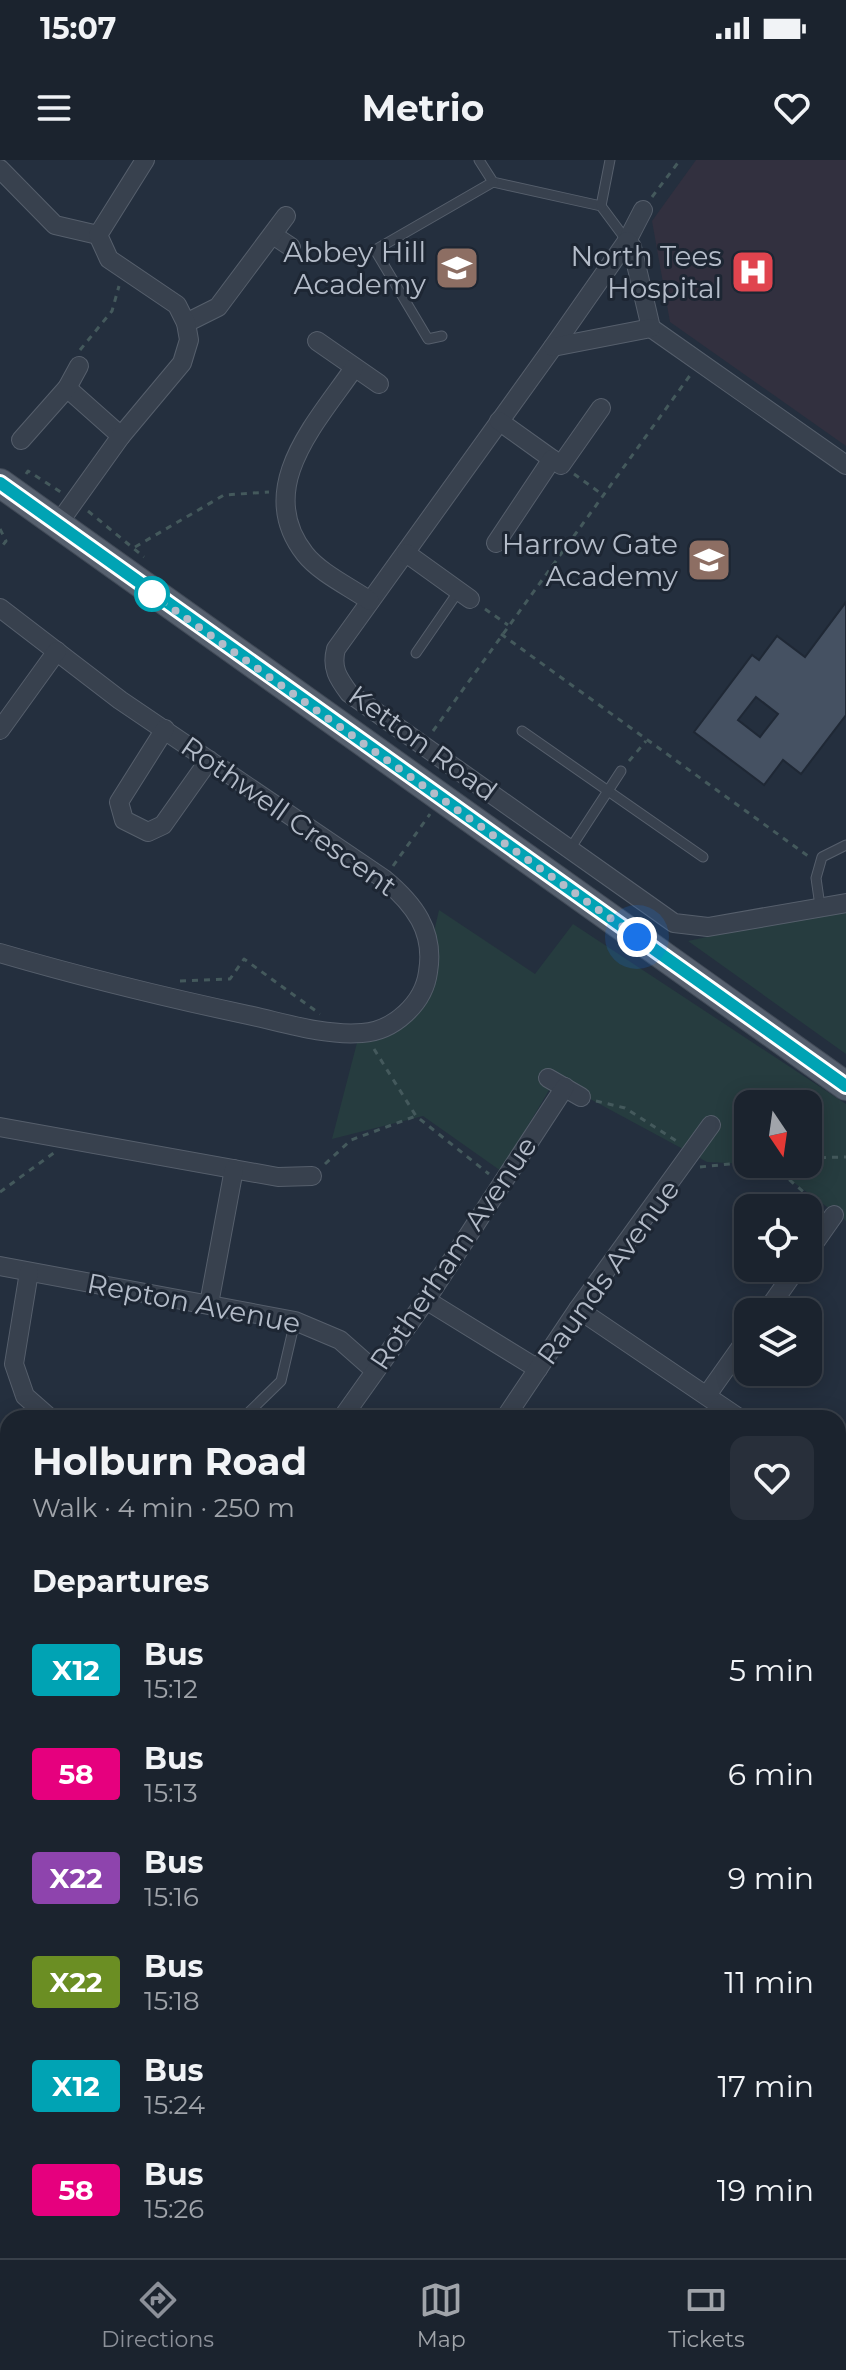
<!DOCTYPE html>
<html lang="en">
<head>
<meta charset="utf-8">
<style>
  body { margin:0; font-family:Montserrat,sans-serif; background:#282f3a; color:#f1f3f6; height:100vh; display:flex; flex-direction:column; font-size:30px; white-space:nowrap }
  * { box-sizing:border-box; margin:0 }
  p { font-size:26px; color:#a0a4aa }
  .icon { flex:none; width:44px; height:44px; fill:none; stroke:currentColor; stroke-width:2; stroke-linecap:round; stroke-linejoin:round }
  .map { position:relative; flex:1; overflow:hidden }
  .side { position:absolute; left:0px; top:1250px; width:846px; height:848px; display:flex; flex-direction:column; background:#1b232e; border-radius:24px 24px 0 0; box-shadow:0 4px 20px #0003,0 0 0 2px #39404a }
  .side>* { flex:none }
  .badge { padding:0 16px; border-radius:6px; font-size:28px; line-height:52px }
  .needle { width:52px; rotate:167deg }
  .tools { position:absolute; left:734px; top:930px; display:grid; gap:16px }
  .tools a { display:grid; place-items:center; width:88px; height:88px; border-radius:16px; background:#1b232e; box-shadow:0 4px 20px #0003,0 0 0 2px #39404a; font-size:40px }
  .you { position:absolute; width:40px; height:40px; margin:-20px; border:6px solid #fff; border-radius:50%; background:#1a73e8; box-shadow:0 0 0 12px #1a73e833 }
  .map>.badge { position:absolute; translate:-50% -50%; box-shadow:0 0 0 4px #fff }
  h2 { padding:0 32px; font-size:30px; line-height:72px }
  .round { display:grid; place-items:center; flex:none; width:84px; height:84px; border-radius:16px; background:#282f3a }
  .headline { display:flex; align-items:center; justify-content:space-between; height:136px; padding:0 32px }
  h1 { font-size:38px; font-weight:700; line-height:60px }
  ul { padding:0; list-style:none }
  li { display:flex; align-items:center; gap:24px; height:104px; padding:0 32px }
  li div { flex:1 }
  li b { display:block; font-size:30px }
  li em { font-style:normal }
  li .badge { min-width:88px; font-weight:700; text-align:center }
  .status { display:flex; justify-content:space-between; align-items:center; height:56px; padding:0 40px; background:#1b232e; direction:ltr }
  .status svg { height:22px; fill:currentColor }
  header { display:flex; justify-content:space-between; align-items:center; height:104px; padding:0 32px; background:#1b232e; font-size:36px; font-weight:700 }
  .tabs { display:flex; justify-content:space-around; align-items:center; height:112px; border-top:2px solid #39404a; background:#1b232e; font-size:22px; color:#a0a4aa }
  .tabs a { display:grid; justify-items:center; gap:4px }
  .tabs .selected { color:#8c9099 }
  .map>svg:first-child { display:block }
  .medical { fill:#32303f }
  .grass { fill:#263c3f }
  .building { fill:#455162; stroke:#1f2835; stroke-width:2; fill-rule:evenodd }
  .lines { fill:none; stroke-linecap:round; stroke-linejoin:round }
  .lane-casing { stroke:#565f6c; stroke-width:11 }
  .street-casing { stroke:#565f6c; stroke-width:20 }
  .primary-casing { stroke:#414a57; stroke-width:30 }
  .path { stroke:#44595c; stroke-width:3; stroke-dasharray:6 6; stroke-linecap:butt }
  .lane { stroke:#38414e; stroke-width:9 }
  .street { stroke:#38414e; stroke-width:18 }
  .primary { stroke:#56606e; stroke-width:28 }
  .line-casing { stroke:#fff; stroke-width:18 }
  .line { stroke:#00a3b4; stroke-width:12 }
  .walk { stroke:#b4bcc9; stroke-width:8; stroke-dasharray:0 14.4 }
  .stop-dot { fill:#fff; stroke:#00a3b4; stroke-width:4 }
  .labels { text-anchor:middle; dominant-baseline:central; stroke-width:6; stroke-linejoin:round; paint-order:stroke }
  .poi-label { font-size:28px; fill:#b4bcc9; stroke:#1d2633; text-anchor:end }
  .street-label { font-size:28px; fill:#b4bcc9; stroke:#1d2633 }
</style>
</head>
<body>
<div class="status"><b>15:07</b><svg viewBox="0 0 49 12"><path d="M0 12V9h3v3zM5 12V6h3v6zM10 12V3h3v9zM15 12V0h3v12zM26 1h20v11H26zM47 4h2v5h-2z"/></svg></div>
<header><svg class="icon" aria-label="menu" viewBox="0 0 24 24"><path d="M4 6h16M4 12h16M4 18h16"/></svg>Metrio<svg class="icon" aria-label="heart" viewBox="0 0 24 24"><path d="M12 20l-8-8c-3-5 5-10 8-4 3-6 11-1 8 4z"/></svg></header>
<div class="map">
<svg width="846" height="2098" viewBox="0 0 846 2098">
  <rect width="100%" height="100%" fill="#242f3e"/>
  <path class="medical" d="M696,0H846V286L670,162L652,61Z"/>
  <g class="grass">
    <path d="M846,747V894L688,781Z"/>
    <path d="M439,750L535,814L573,764L846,944V1061L770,1005L751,1004H808V944H748V1004L707,1002L555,920L501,1011L423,956L332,979L359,875L416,850Z"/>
  </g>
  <path class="building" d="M846,442V555L801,614L783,600L764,625L694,572L752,495L759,500L777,476L805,497ZM756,537L778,554L760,577L738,560Z"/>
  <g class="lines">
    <g class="lane-casing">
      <g id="lane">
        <path d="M479,0L493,22L601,46L627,81"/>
        <path d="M601,46L610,0"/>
        <path d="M442,176L428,179L375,90L493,22"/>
        <path d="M416,493L458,432"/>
        <path d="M522,571L703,697"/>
        <path d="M570,689L621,611"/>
        <path d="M820,746L816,718L822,697L846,685"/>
        <path d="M243,1258L281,1221L295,1161"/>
        <path d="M838,1408L846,1397"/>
        <path d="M838,1591L846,1579"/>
        <path d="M838,2052L846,2049"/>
      </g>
    </g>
    <g class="street-casing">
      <g id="street">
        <path d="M0,9L55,65L98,75"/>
        <path d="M643,50L627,81L553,187L336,489C331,508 338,518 349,533L674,763L708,767L846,743"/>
        <path d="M273,75L291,87"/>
        <path d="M627,81L632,87L651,168L846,305"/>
        <path d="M186,163L218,147L286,56"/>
        <path d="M317,181L379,224"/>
        <path d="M553,187L651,168"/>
        <path d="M354,208C317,262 253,328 305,394C320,413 350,427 370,441"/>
        <path d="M67,228L121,276"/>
        <path d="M499,261L552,299"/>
        <path d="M21,280L67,228L79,206"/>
        <path d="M58,364L121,276L182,203L189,180L186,163L177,145L109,99L98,75L145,0"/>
        <path d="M496,383L552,299L561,305L601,248"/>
        <path d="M406,393L470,439"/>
        <path d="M0,448L120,540L384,719C414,744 435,771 428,812C424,843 394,871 362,873C324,876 285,863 248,855C164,837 82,817 0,793"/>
        <path d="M165,569L119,642L124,660L148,672L163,665L209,600"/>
        <path d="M0,570L57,491"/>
        <path d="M548,918L581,937"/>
        <path d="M0,967L278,1017L312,1016"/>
        <path d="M808,1092L834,1055"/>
        <path d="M0,1106L295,1161L340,1180L374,1210"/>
        <path d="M29,1112L14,1204L25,1236L50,1258"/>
        <path d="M426,1140L538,1209"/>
        <path d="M209,1144L234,1009"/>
        <path d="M578,1149L739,1258"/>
        <path d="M766,1152L797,1108"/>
        <path d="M707,1235L748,1177"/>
        <path d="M342,1258L426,1140L565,927"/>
        <path d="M505,1258L578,1149L711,965"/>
        <path d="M838,1322L846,1311"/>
        <path d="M0,1402L8,1410"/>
        <path d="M0,1712L8,1701"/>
        <path d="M838,1756L846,1745"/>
        <path d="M838,1894L846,1900"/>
        <path d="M0,1922L8,1928"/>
        <path d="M262,2090L272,2098"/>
        <path d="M546,2090L551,2098"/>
        <path d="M0,2091L9,2098"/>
        <path d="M492,2098L504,2090"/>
        <path d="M724,2098L730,2090"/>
      </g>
    </g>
    <g class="primary-casing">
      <path id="primary" d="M0,323L846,926"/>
    </g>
    <g class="path">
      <path d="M652,37L680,0"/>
      <path d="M80,190L112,151L119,126"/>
      <path d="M26,314L28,311L62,333"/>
      <path d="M574,314L603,335"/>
      <path d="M88,351L144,397"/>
      <path d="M0,369L6,381L0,389"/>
      <path d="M135,387L224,335L269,332"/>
      <path d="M485,449L508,465"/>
      <path d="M501,474L808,696"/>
      <path d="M433,571L691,214"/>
      <path d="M629,601L646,581"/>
      <path d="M393,706L430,654"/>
      <path d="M180,821L230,819L244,799L320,854"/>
      <path d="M374,889L416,956L489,1014"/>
      <path d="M596,941L625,948L678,982"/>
      <path d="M808,998L846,997"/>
      <path d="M325,1004L351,980L416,956"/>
      <path d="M771,1004L820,1046"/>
      <path d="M700,1007L748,1002"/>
      <path d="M0,1032L55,992"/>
      <path d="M838,1445L846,1434"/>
      <path d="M0,1741L8,1747"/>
      <path d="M838,2031L846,2028"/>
    </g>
    <use href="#lane" class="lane"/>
    <use href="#street" class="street"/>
    <use href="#primary" class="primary"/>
  </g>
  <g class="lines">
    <g class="line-casing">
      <path id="line" d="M0,323L846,926"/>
    </g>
    <use href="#line" class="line"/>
    <path class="walk" d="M152,434L637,777"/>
  </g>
  <defs>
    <g id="school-square" transform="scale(2.3)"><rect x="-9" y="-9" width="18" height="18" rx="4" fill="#8d6e63" stroke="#1d2633"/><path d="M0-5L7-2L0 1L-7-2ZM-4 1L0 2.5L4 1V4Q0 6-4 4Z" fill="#fff"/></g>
    <g id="hospital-square" transform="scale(2.3)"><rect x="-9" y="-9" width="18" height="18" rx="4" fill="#e0444e" stroke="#1d2633"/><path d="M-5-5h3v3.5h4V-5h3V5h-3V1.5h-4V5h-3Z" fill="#fff"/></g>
  </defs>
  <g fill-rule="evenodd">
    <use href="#school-square" x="457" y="108"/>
    <use href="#hospital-square" x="753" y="112"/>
    <use href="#school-square" x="709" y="400"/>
  </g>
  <circle class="stop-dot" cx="152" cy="434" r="16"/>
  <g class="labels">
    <g class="poi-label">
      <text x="426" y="92">Abbey Hill<tspan x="426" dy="32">Academy</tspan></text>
      <text x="722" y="96">North Tees<tspan x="722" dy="32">Hospital</tspan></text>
      <text x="678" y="384">Harrow Gate<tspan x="678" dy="32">Academy</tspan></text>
    </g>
    <g class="street-label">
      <text transform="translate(423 583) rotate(36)">Ketton Road</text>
      <text transform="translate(289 656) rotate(35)">Rothwell Crescent</text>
      <text transform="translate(453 1093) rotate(-56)">Rotherham Avenue</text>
      <text transform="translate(608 1112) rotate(-54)">Raunds Avenue</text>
      <text transform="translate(194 1143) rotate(11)">Repton Avenue</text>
    </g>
  </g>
</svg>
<div class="tools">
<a><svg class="needle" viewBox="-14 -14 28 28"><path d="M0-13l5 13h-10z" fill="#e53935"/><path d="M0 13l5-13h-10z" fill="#a0a4aa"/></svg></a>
<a><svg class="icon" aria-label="locate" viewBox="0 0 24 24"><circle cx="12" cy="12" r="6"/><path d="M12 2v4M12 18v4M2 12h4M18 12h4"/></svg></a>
<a><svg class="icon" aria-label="layers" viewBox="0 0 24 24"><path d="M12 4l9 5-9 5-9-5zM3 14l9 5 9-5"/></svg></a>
</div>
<div class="you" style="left:637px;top:777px"></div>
<section class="side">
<div class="headline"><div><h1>Holburn Road</h1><p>Walk · 4 min · 250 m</p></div><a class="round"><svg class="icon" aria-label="heart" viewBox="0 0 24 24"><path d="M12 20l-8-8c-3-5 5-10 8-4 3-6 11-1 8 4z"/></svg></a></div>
<h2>Departures</h2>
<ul>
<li><span class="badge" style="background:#00a3b4;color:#fff">X12</span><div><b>Bus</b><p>15:12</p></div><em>5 min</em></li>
<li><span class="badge" style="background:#e6007e;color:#fff">58</span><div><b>Bus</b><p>15:13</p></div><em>6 min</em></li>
<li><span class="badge" style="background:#8e44ad;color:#fff">X22</span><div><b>Bus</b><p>15:16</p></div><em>9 min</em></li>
<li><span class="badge" style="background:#6b8e23;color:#fff">X22</span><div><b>Bus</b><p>15:18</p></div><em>11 min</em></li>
<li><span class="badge" style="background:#00a3b4;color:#fff">X12</span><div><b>Bus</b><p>15:24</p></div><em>17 min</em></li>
<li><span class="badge" style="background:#e6007e;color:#fff">58</span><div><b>Bus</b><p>15:26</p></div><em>19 min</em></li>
</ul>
</section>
</div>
<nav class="tabs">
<a class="selected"><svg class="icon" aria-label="directions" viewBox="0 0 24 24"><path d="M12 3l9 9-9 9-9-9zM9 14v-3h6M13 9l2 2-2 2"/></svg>Directions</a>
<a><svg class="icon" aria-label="map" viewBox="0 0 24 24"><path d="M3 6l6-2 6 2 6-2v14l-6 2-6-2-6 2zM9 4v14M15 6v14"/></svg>Map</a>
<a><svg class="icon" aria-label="tickets" viewBox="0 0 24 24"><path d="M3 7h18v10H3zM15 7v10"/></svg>Tickets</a>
</nav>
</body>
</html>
